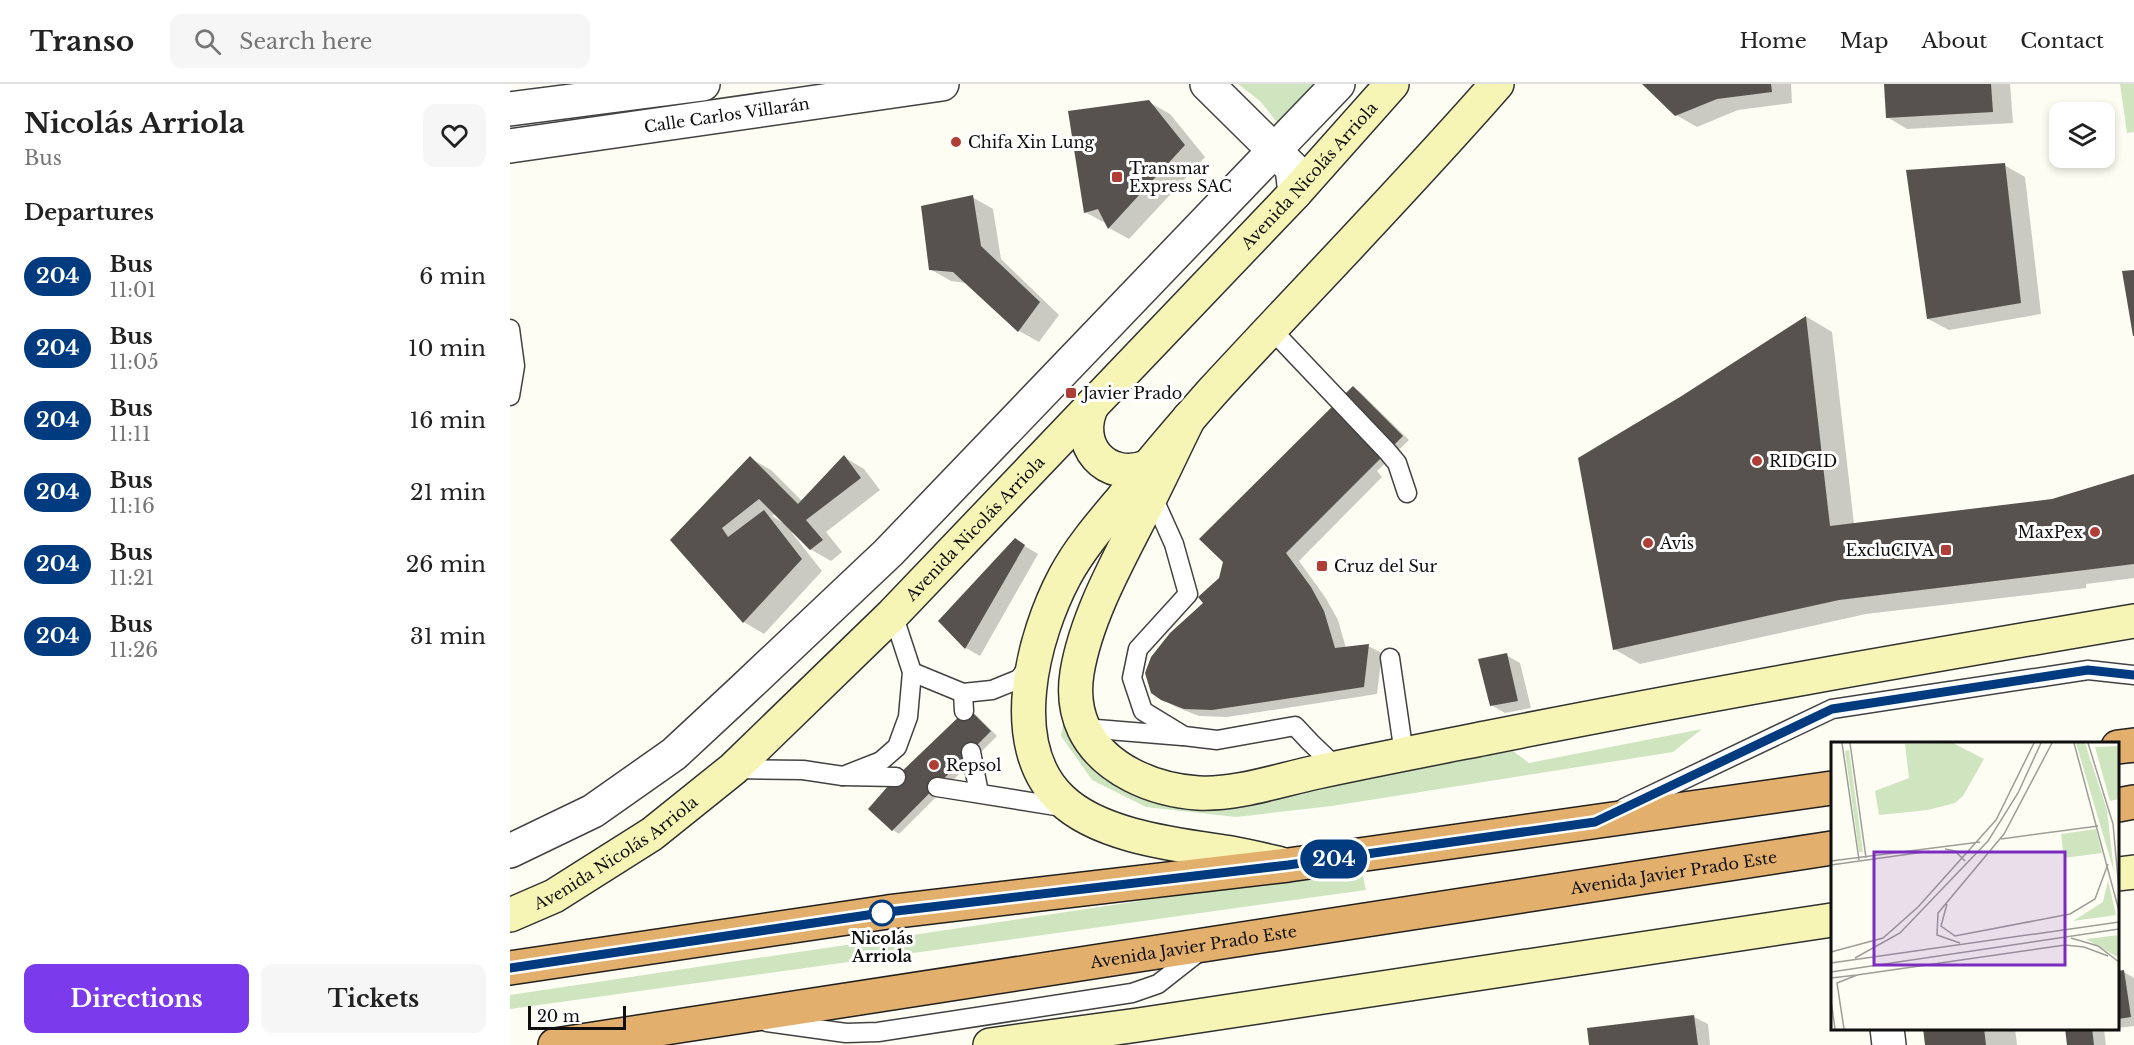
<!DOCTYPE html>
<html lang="en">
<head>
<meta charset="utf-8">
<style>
  body { margin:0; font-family:"Libre Baskerville",serif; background:#f6f6f6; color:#222; height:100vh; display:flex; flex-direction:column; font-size:22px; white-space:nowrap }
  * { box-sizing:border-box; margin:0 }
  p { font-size:20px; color:#767676 }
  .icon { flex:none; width:33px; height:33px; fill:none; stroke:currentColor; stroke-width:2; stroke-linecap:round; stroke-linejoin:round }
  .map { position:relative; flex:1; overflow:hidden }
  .panel { display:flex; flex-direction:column; background:#fff; width:510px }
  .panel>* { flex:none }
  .badge { padding:0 12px; border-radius:20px; font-size:21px; line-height:39px }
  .controls { position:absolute; left:1539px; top:18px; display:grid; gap:12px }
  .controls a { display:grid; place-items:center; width:66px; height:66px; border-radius:12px; background:#fff; box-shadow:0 3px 9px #0003; font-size:30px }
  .scale { position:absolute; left:18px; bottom:15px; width:98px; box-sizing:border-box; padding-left:6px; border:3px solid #0f0f0f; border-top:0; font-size:16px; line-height:21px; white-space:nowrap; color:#0f0f0f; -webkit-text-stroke:4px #fff; paint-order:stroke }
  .map>.badge { position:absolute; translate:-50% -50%; box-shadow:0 0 0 3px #fff }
  h2 { padding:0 24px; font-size:22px; line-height:54px }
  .round { display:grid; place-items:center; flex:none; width:63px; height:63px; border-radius:12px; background:#f6f6f6 }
  .headline { display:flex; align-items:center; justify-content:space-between; height:102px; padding:0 24px }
  h1 { font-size:28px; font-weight:800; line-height:45px }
  .button { display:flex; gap:12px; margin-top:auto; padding:12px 24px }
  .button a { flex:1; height:69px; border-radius:12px; background:#7c3aed; color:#fff; font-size:24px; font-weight:800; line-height:69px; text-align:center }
  .button a+a { background:#f6f6f6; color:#222 }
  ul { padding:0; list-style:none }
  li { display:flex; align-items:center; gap:18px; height:72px; padding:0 24px }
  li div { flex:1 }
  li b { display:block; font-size:22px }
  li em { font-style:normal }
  li .badge { min-width:66px; font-weight:700; text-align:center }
  header { display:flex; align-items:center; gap:36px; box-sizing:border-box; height:84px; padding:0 30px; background:#fff; border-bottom:2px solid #e0e0e0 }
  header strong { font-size:28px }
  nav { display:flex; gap:33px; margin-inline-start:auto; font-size:21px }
  .search { width:420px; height:54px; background:#f6f6f6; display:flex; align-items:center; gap:15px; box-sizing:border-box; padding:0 21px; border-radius:12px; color:#767676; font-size:22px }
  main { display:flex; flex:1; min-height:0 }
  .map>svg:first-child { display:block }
  .green { fill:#cfe5c0 }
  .shadow { fill:#0003; fill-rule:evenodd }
  .building { fill:#57524d }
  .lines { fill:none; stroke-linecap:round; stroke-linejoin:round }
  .service-casing { stroke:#424242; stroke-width:21 }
  .minor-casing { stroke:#424242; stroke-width:36 }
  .tertiary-casing { stroke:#424242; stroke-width:36 }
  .secondary-casing { stroke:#313131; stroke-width:36 }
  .motorway-casing { stroke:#202020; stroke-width:36 }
  .service { stroke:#fff; stroke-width:18 }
  .minor { stroke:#fff; stroke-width:33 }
  .tertiary { stroke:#fff; stroke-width:33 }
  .secondary { stroke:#f6f5b6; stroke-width:33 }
  .motorway { stroke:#e3af6c; stroke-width:33 }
  .line-casing { stroke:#fff; stroke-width:14 }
  .line { stroke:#003b80; stroke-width:9 }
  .poi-dot { fill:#af3e37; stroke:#fff; stroke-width:2 }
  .stop-dot { fill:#fff; stroke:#003b80; stroke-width:3 }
  .labels { text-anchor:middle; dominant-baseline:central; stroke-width:6; stroke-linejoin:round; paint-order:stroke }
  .street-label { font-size:16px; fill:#0f0f0f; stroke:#fff }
  .poi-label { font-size:16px; fill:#0f0f0f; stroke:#fff; text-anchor:start }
  .stop-label { font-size:16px; font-weight:bold; fill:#0f0f0f; stroke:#fff }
  .inset-road { fill:none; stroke:#9e9e98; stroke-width:1.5 }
  .view { fill:#7b2cbf; fill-opacity:0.15; stroke:#7b2cbf; stroke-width:3 }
  .inset-edge { fill:none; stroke:#0f0f0f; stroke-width:3 }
</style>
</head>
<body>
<header>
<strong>Transo</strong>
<div class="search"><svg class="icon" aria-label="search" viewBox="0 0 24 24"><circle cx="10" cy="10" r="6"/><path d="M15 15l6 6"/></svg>Search here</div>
<nav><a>Home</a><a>Map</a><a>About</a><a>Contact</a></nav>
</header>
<main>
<section class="panel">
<div class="headline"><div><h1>Nicolás Arriola</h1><p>Bus</p></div><a class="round"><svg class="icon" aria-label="heart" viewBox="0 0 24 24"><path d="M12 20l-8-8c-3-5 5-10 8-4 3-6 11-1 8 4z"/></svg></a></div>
<h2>Departures</h2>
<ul>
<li><span class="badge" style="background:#003b80;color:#fff">204</span><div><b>Bus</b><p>11:01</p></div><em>6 min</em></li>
<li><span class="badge" style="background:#003b80;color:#fff">204</span><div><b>Bus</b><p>11:05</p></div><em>10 min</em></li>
<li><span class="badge" style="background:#003b80;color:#fff">204</span><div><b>Bus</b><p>11:11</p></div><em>16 min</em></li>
<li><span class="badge" style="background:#003b80;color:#fff">204</span><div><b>Bus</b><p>11:16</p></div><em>21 min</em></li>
<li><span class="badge" style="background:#003b80;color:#fff">204</span><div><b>Bus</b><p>11:21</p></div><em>26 min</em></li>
<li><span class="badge" style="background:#003b80;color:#fff">204</span><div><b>Bus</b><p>11:26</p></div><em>31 min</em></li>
</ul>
<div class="button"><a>Directions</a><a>Tickets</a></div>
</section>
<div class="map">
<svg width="1624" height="961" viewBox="0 0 1624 961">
  <rect width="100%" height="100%" fill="#fdfdf3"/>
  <g class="green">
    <path d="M728,0H806L770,42L750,17Z"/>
    <path d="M1610,0H1624V48L1617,49Z"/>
    <path d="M556,624L560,650L594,696L639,716L700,720L1003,667L1019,679L1192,645L1163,668L822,722L726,733L636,723L582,696L551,652Z"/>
    <path d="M851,784L856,806L0,925V911Z"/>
  </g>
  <g class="shadow">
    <path d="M1135,0H1281L1282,19L1228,26L1187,43L1166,31Z"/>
    <path d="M1375,0H1500L1503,39L1397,45L1377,33Z"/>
    <path d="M639,18L660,30L695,73L619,155L599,144L597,140L575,128Z"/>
    <path d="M1494,81L1515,93L1531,230L1439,246L1418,235Z"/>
    <path d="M462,113L483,125L491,175L549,231L529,258L509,247L456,199L441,197L420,185Z"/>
    <path d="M1297,233L1322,248L1344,440L1542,417L1624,392V494L1576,500V504L1356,530L1130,580L1104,565L1171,314Z"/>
    <path d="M843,304L849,307L899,356L867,387L872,393L789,477L815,513L828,536L836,564L858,562L872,569L867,610L717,633L689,632L666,623L652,615L695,519Z"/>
    <path d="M334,373L354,385L370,406L316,448L332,468L321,477L300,465L284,448L282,449L312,487L254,550L234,538L162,456L240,374L261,386L292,417ZM265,430L273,438V439L262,432Z"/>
    <path d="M505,456L528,470L470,572L456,564L430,537Z"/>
    <path d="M996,571L1010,579L1021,624L995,629L981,621Z"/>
    <path d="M458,626L465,630L487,652L389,750L383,746Z"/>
    <path d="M1614,888L1624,894V942L1608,944V889Z"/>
    <path d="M1184,933L1198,940L1200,961H1081Z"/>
    <path d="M1414,944H1505L1507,961H1417Z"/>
    <path d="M1557,944H1604L1594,946L1596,961H1559Z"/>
  </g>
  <g class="building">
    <path d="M1132,0H1261L1262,8L1207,15L1165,32Z"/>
    <path d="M1374,0H1481L1483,28L1376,34Z"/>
    <path d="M639,16L675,61L598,145L588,125L574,129L558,27Z"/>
    <path d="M1495,79L1511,219L1417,235L1396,86Z"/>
    <path d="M463,111L471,162L530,218L508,248L443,188L419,186L411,122Z"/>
    <path d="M1624,186V252H1623L1612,187Z"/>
    <path d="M1296,232L1320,442L1542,415L1624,390V480L1329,516L1103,566L1068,374L1170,313Z"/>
    <path d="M843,302L893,352L776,469L801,503L814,527L825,564L859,560L854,603L702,626L674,625L651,616L641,609L635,589L641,573L660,549L693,519L688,513L709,494L713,478L689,455Z"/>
    <path d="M334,371L351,394L296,436L313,456L300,466L249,415L212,444L218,453L254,426L292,475L233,539L160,456L240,372L288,420Z"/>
    <path d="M505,454L515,461L455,565L428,537Z"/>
    <path d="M997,569L1008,617L980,622L968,575Z"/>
    <path d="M458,624L481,647L382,747L358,725L386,693Z"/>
    <path d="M1614,886L1621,933L1608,935V887Z"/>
    <path d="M1184,931L1188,961H1079L1077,944Z"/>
    <path d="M1413,944H1474L1476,961H1415Z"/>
    <path d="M1555,944H1582L1584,961H1557Z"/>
  </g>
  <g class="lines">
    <g class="service-casing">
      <g id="service">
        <path d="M0,245L5,282L0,312"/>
        <path d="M761,245L877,367L887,379L897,409"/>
        <path d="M642,411L664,460L678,510L628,565L622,594L633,627L674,652L707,656L785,642L800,658L827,684"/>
        <path d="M880,574L894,670"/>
        <path d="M402,588L453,609"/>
        <path d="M454,627L453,609L482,606L509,595L521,579"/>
        <path d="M574,644L672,652"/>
        <path d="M461,668L469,709"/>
        <path d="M223,685L293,686L333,692L386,693"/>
        <path d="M333,692L371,677L387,663L398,633L402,588L383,530"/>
        <path d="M427,703L558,724"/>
        <path d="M1114,724L1322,625L1578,586L1624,591"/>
        <path d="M257,938L336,949L368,948L622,909L648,900L690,867"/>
      </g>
    </g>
    <g class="minor-casing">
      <path id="minor" d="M1377,944L1379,961"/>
    </g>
    <g class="tertiary-casing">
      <g id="tertiary">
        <path d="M697,0L782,84L785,109"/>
        <path d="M0,25L193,0"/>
        <path id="s1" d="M0,62L432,0"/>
        <path d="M0,767L83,727L164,670L235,604L378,469L828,0"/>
      </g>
    </g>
    <g class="secondary-casing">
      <g id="secondary">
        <path d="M583,320C562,360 596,400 639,382"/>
        <path d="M679,334C664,364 650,395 635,424C609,475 576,533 567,589C564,608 566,628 574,645C594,686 644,706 688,709C727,711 769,696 807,688C863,676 920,665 976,654C1191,611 1407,574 1624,537"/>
        <path d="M771,780C754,776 738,772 721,769C669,761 590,753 551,715C494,661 523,552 555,492C570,464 591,440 612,415C641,378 672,342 703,307C798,204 895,105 987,0"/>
        <path d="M1608,790L1624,788"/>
        <path id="s2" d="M0,831L44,812L142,750L223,685L383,530L785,109L882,0"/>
        <path d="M480,961L628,941L1322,836"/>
      </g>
    </g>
    <g class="motorway-casing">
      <g id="motorway">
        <path d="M1608,663L1624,661"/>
        <path d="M1608,721L1624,718"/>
        <path d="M0,884L378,828L778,781L1322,704"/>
        <path id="s3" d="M45,961L1322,764"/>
      </g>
    </g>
    <use href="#service" class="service"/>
    <use href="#minor" class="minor"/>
    <use href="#tertiary" class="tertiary"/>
    <use href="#secondary" class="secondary"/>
    <use href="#motorway" class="motorway"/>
  </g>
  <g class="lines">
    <g class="line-casing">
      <path id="line" d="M0,884L378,828L778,781L1085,738L1322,625L1578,586L1624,591"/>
    </g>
    <use href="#line" class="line"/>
  </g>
  <g class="poi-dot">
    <circle cx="446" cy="58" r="6"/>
    <rect x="601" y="87" width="12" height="12" rx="3"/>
    <rect x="555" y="303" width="12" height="12" rx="3"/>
    <circle cx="1247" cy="377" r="6"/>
    <circle cx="1585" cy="448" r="6"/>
    <circle cx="1138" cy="459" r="6"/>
    <rect x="1430" y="460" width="12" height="12" rx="3"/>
    <rect x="806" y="476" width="12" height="12" rx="3"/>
    <circle cx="424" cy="681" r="6"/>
  </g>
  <circle class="stop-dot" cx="372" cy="829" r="12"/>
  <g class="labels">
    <g class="street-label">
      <text stroke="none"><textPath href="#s1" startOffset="219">Calle Carlos Villarán</textPath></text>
      <text stroke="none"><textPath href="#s2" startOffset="1095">Avenida Nicolás Arriola</textPath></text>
      <text stroke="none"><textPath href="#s2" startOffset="609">Avenida Nicolás Arriola</textPath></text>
      <text stroke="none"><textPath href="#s2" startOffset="123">Avenida Nicolás Arriola</textPath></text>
      <text stroke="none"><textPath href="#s3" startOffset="1132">Avenida Javier Prado Este</textPath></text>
      <text stroke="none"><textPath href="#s3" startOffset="646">Avenida Javier Prado Este</textPath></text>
    </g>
    <g class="poi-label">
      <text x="458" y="58">Chifa Xin Lung</text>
      <text x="619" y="84">Transmar<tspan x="619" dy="18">Express SAC</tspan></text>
      <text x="573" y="309">Javier Prado</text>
      <text x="1259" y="377">RIDGID</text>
      <text x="1573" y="448" text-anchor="end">MaxPex</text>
      <text x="1150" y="459">Avis</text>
      <text x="1424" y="466" text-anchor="end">ExcluCIVA</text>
      <text x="824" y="482">Cruz del Sur</text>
      <text x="436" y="681">Repsol</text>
    </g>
    <g class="stop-label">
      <text x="372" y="854">Nicolás<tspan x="372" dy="18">Arriola</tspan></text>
    </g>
  </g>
  <g transform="translate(1321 658)">
    <rect width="288" height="288" fill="#fdfdf3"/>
    <path d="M122,1L153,17L132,54L124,61L97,68L48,73L44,49L78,36L74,2ZM245,1H254L276,68L283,130ZM288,4V57L279,59L264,5ZM18,8L32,110H28L14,9ZM265,87L271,111L233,116L230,92ZM277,138L285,173L242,179L272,160ZM288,193V216L255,197Z" fill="#cfe5c0"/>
    <path class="inset-road" d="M11,1L28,118M19,1L35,116M243,1L288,169M257,1L282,82L288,148M170,97L267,84M114,107L124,109L134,119M0,119L149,100M0,123L93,110M116,162L110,184L124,194L239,172L264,157L277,122M240,196L267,204L288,220M129,201L106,193L107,171L173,92L221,1M0,210L52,196L87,165L165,78L203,1M24,216L69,191L157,99L187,51L210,1M0,221L288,180M0,230L288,187M0,236L26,233M0,258L4,287M13,287L6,241L26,233L234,203L253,205L277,214"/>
    <path class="view" d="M43,110H234V223H43Z"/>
    <rect width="288" height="288" class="inset-edge"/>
  </g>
</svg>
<div class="controls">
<a><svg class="icon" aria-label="layers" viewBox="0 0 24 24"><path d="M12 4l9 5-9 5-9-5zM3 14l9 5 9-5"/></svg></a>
</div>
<div class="scale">20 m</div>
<b class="badge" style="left:824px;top:775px;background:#003b80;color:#fff">204</b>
</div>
</main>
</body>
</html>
